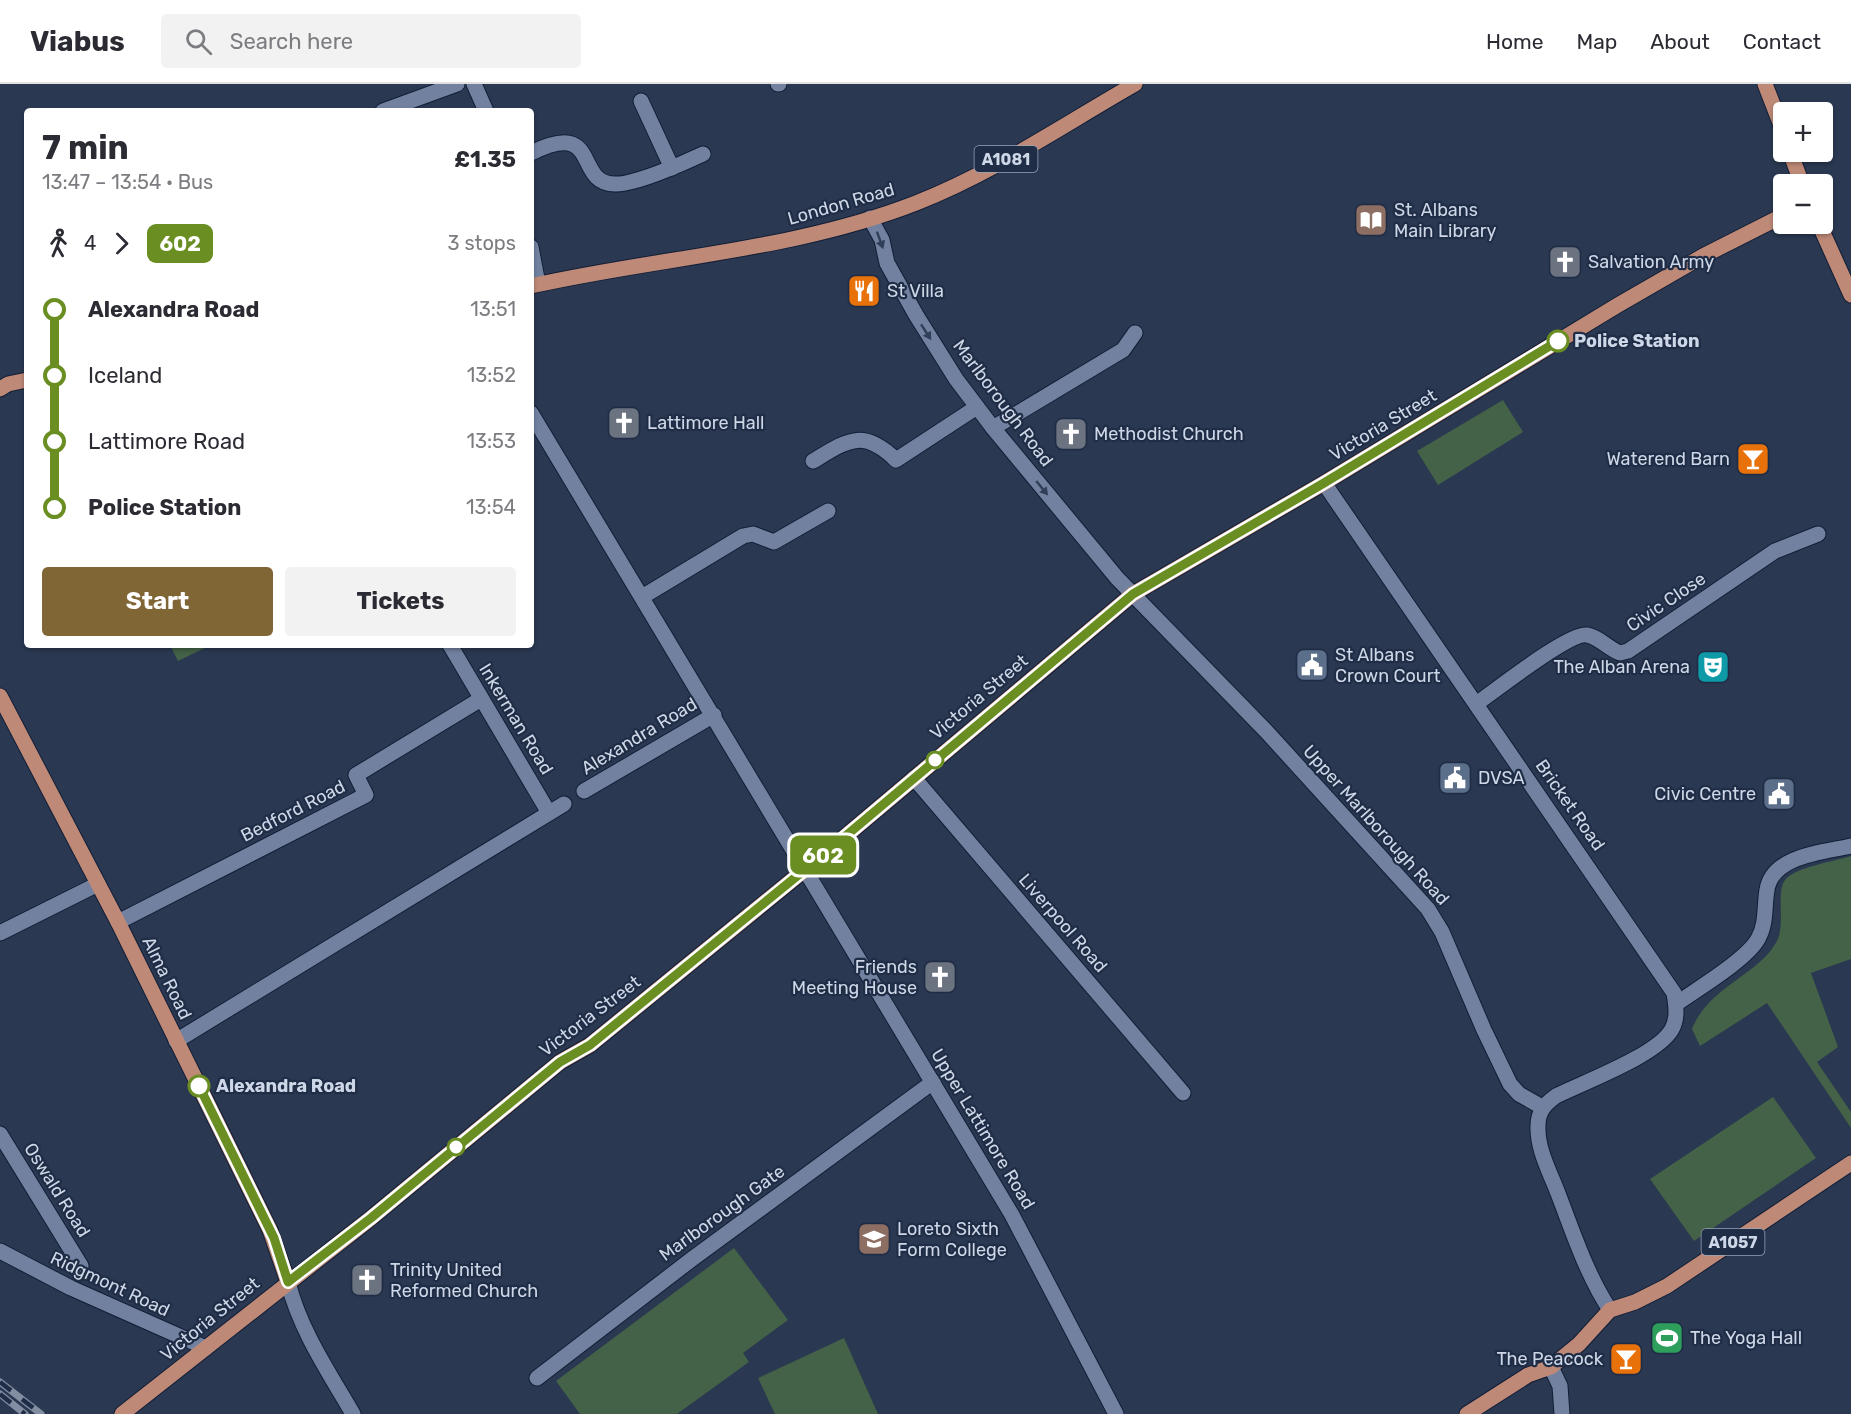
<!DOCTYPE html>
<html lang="en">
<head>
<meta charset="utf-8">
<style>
  body { margin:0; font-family:Rubik,sans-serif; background:#f2f2f3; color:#2b2b33; height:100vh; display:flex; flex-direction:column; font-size:22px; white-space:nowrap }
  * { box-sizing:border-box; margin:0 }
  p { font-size:20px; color:#7c7c81 }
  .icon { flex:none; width:33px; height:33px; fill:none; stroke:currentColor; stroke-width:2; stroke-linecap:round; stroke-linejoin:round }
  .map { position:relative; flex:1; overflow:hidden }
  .details { position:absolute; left:24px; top:24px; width:510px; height:540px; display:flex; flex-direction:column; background:#fff; border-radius:6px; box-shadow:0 2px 4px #0004 }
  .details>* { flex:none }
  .badge { padding:0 12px; border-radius:9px; font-size:21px; line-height:39px }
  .buttons { position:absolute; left:1773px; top:18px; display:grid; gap:12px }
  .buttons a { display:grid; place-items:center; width:60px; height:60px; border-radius:6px; background:#fff; box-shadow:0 2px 4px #0004; font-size:30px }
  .map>.badge { position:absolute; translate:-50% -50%; box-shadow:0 0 0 3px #fff }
  .legs { display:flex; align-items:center; gap:9px; height:66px; padding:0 18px; font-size:20px }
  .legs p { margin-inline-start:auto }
  .headline { display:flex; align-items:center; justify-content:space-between; height:102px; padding:0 18px }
  h1 { font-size:33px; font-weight:700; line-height:45px }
  .action { display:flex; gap:12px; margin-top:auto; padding:12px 18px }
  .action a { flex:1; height:69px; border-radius:6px; background:#806535; color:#fff; font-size:24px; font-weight:700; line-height:69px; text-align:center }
  .action a+a { background:#f2f2f3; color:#2b2b33 }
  ul { padding:0 18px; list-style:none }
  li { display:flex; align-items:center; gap:21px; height:66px; font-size:22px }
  li i { display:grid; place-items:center; width:9px; height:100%; margin:0 8px; background:currentColor }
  li i::after { content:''; width:15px; height:15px; margin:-8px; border:4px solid; border-radius:50%; background:#fff }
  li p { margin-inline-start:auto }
  li:first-child i { background:linear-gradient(#0000 50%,currentColor 0) }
  li:last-child i { background:linear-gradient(currentColor 50%,#0000 0) }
  header { display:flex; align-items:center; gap:36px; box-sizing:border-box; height:84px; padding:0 30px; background:#fff; border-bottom:2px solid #e1e1e2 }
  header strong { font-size:28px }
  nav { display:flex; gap:33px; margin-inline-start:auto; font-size:21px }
  .search { width:420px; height:54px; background:#f2f2f3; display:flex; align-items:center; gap:15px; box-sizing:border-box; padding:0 21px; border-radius:6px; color:#7c7c81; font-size:22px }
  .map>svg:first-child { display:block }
  .green { fill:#436247 }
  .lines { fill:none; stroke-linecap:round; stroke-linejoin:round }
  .minor-casing { stroke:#121e36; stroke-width:17 }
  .major-casing { stroke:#121e36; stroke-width:17 }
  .minor { stroke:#71819f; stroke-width:15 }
  .major { stroke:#be8977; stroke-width:15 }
  .rail-casing { stroke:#838ea2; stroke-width:7 }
  .rail { stroke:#202d46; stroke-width:4.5; stroke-dasharray:14; stroke-linecap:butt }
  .oneway { fill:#303e58 }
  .line-1-casing { stroke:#fff; stroke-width:14 }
  .line-1 { stroke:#6b8e23; stroke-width:9 }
  .stop-1-dot { fill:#fff; stroke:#6b8e23; stroke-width:3 }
  .labels { text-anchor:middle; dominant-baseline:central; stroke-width:4.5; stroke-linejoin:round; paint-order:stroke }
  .shield { fill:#202d46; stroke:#9aa4b7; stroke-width:1.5 }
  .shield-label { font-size:16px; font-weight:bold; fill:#ced7e7 }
  .street-label { font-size:18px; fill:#ced7e7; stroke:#202d46 }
  .poi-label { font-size:18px; fill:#ced7e7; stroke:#202d46; text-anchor:start }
  .stop-label { font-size:18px; font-weight:bold; fill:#ced7e7; stroke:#202d46; text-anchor:start }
</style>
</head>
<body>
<header>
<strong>Viabus</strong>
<div class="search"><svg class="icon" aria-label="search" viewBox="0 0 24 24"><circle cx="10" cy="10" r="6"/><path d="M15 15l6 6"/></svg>Search here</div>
<nav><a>Home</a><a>Map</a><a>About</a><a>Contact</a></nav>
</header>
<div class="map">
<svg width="1851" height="1330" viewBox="0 0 1851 1330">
  <rect width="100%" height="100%" fill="#2a3851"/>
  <g class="green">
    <path d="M1503,316L1523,348L1438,401L1417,367Z"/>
    <path d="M170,561H211L178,577Z"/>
    <path d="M1851,772V875L1811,889L1838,963L1817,978L1851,1028V1044L1767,919L1700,962L1692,945C1709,902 1759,891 1777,857C1786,840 1775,805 1786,795C1797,783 1835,777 1851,772Z"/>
    <path d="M1773,1013L1816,1074L1694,1157L1650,1095Z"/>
    <path d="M734,1164L788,1236L743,1269L749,1278L677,1330H580L556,1297Z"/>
    <path d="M844,1254L878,1330H775L758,1294Z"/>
  </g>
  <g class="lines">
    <g class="minor-casing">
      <g id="minor">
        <path d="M474,0L486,27"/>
        <path d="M778,0H779"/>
        <path d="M641,17L672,84"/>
        <path d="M383,27L457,0"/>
        <path d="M531,69C602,34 573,100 615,100C634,101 684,79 703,70"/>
        <path d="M870,134L882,156L887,179L916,231L956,295L993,344L1117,494L1266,647L1428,825L1442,848L1484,946L1510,1000L1519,1010L1542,1023"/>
        <path d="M531,163L538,200"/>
        <path d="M531,329L1012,1131L1116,1330"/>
        <path d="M993,344L1123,266L1135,249"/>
        <path d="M813,377C848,356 863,344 896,376L977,323"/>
        <path d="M1324,399L1674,909C1676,921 1678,934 1672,945C1658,971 1584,998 1556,1012C1545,1020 1538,1027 1538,1042C1537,1066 1551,1090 1559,1112C1574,1151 1587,1191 1610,1226"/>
        <path d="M642,513L743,452L753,450L774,458L828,427"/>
        <path d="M450,561L549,729"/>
        <path d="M1476,620C1495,607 1569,548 1587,551C1599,553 1609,565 1620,569L1628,567L1775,467L1818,450"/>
        <path d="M914,694L1183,1009"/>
        <path d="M584,707L714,631"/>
        <path d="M118,838L366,711L356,691L481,615"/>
        <path d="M0,849L98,800"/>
        <path d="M1676,920C1697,905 1746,876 1758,855C1767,839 1764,822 1767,806C1772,771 1825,768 1851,762"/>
        <path d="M176,957L564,720"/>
        <path d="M0,1050L81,1182"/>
        <path d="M0,1167L71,1204L206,1264"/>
        <path d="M288,1198C300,1246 328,1287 353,1330"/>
        <path d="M1551,1283L1560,1302L1562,1330"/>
        <path d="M537,1294L692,1175L933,998"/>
      </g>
    </g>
    <g class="major-casing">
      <g id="major">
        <path d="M1765,0L1784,49"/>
        <path d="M1790,68L1802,100"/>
        <path d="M1819,140L1851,211"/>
        <path d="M531,202C659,173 793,167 916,119C993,89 1063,41 1135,0"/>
        <path d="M0,305L8,300L27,296"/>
        <path d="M0,612L118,838L270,1146L288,1198"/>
        <path d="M122,1330L371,1134L560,978L590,961L829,766L1133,510L1324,399L1618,221L1703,172L1784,131"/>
        <path d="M1467,1330L1528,1291L1551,1283L1579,1260L1610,1226L1635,1218L1667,1202L1851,1079"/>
      </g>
    </g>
    <use href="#minor" class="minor"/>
    <use href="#major" class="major"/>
    <g class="rail-casing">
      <g id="rail">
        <path d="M0,1298L41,1330"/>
        <path d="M0,1310L25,1330"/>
      </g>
    </g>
    <use href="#rail" class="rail"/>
  </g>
  <defs><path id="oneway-solid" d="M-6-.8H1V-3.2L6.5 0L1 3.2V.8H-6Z" transform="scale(1.5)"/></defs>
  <g class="oneway">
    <use href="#oneway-solid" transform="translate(880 156) rotate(70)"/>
    <use href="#oneway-solid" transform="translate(926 248) rotate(57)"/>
    <use href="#oneway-solid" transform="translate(1042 404) rotate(51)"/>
  </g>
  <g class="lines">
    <g class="line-1-casing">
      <path id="line-1" d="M199,1002L274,1154L288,1198L371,1134L560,978L590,961L829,766L1133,510L1324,399L1558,257"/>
    </g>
    <use href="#line-1" class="line-1"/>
  </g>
  <defs>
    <g id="library-square" transform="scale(1.725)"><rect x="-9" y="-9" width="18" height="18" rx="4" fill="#8d6e63" stroke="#202d46"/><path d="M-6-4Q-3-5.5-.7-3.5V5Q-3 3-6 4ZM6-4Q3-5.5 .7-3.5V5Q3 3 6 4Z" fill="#fff"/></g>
    <g id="church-square" transform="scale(1.725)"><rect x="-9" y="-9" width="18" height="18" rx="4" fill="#6b7280" stroke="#202d46"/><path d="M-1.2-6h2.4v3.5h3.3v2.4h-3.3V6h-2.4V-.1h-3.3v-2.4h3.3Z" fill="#fff"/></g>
    <g id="restaurant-square" transform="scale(1.725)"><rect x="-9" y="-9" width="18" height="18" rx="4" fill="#e8710a" stroke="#202d46"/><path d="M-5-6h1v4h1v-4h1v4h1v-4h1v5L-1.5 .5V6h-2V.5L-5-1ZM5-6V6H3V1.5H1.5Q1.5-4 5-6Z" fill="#fff"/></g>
    <g id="bar-square" transform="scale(1.725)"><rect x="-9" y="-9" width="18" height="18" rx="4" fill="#e8710a" stroke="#202d46"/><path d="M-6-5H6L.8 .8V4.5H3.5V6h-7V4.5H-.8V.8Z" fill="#fff"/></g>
    <g id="civic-square" transform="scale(1.725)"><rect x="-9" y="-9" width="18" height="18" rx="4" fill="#5c6f8a" stroke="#202d46"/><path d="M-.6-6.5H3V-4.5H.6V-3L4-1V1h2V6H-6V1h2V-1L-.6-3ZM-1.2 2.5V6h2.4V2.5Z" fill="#fff"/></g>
    <g id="theatre-square" transform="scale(1.725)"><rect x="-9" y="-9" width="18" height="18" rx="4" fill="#0f9aa8" stroke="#202d46"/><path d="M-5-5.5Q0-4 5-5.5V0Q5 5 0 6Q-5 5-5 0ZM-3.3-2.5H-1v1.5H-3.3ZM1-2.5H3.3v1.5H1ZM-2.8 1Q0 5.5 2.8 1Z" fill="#fff"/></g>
    <g id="school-square" transform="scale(1.725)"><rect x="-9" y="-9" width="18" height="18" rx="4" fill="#8d6e63" stroke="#202d46"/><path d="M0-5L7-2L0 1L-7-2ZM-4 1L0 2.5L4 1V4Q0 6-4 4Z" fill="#fff"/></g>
    <g id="stadium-square" transform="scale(1.725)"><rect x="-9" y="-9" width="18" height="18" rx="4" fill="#2e9e5b" stroke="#202d46"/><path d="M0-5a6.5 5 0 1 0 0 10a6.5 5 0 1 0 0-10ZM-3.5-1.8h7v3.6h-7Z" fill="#fff"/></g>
  </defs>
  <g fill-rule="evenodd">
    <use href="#library-square" x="1371" y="136"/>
    <use href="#church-square" x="1565" y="178"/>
    <use href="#restaurant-square" x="864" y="207"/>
    <use href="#church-square" x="624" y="339"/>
    <use href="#church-square" x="1071" y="350"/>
    <use href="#bar-square" x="1753" y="375"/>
    <use href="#civic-square" x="1312" y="581"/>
    <use href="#theatre-square" x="1713" y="583"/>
    <use href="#civic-square" x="1455" y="694"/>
    <use href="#civic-square" x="1779" y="710"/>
    <use href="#church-square" x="940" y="893"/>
    <use href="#school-square" x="874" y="1155"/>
    <use href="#church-square" x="367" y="1196"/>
    <use href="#stadium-square" x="1667" y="1254"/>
    <use href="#bar-square" x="1626" y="1275"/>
  </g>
  <g class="stop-1-dot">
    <circle cx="1558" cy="257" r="10"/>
    <circle cx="935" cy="676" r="8"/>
    <circle cx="199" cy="1002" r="10"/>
    <circle cx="456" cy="1063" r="8"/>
  </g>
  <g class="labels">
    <g class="shield">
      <rect x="974.5" y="62" width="63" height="26" rx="4.5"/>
      <rect x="1701.5" y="1145" width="63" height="26" rx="4.5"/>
    </g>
    <g class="shield-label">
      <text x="1006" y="75">A1081</text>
      <text x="1733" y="1158">A1057</text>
    </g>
    <g class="street-label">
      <text transform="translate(841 120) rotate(-16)">London Road</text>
      <text transform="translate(1003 319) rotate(53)">Marlborough Road</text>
      <text transform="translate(1383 341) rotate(-31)">Victoria Street</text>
      <text transform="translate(1666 518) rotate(-34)">Civic Close</text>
      <text transform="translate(979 613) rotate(-40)">Victoria Street</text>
      <text transform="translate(516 635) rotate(59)">Inkerman Road</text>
      <text transform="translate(639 652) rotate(-31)">Alexandra Road</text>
      <text transform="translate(1570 721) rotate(55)">Bricket Road</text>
      <text transform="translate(293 727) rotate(-27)">Bedford Road</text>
      <text transform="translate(1376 741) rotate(48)">Upper Marlborough Road</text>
      <text transform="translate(1063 839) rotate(49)">Liverpool Road</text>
      <text transform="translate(167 894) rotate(64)">Alma Road</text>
      <text transform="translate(590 932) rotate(-37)">Victoria Street</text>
      <text transform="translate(983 1045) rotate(59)">Upper Lattimore Road</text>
      <text transform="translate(57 1106) rotate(58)">Oswald Road</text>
      <text transform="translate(722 1129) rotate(-36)">Marlborough Gate</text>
      <text transform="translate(110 1200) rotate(25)">Ridgmont Road</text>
      <text transform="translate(210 1235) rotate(-39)">Victoria Street</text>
    </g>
    <g class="poi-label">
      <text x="1394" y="126">St. Albans<tspan x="1394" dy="21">Main Library</tspan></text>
      <text x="1588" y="178">Salvation Army</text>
      <text x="887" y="207">St Villa</text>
      <text x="647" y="339">Lattimore Hall</text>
      <text x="1094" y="350">Methodist Church</text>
      <text x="1730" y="375" text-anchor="end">Waterend Barn</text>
      <text x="1335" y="571">St Albans<tspan x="1335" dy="21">Crown Court</tspan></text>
      <text x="1690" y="583" text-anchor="end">The Alban Arena</text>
      <text x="1478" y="694">DVSA</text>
      <text x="1756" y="710" text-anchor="end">Civic Centre</text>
      <text x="917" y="883" text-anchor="end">Friends<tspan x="917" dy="21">Meeting House</tspan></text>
      <text x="897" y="1145">Loreto Sixth<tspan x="897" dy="21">Form College</tspan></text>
      <text x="390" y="1186">Trinity United<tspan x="390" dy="21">Reformed Church</tspan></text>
      <text x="1690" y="1254">The Yoga Hall</text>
      <text x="1603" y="1275" text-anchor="end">The Peacock</text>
    </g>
    <g class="stop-label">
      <text x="1574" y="257">Police Station</text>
      <text x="216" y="1002">Alexandra Road</text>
    </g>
  </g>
</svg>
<div class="buttons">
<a>+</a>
<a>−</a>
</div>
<b class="badge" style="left:823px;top:771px;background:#6b8e23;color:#fff">602</b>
<section class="details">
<div class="headline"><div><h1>7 min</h1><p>13:47 – 13:54 · Bus</p></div><b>£1.35</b></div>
<div class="legs"><svg class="icon" aria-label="walk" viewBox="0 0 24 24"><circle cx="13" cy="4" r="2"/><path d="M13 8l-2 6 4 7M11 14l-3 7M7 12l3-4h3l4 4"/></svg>4<svg class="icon" aria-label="forward" viewBox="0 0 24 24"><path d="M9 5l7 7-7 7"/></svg><b class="badge" style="background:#6b8e23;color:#fff">602</b><p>3 stops</p></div>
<ul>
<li><i style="color:#6b8e23"></i><b>Alexandra Road</b><p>13:51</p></li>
<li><i style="color:#6b8e23"></i><span>Iceland</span><p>13:52</p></li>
<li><i style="color:#6b8e23"></i><span>Lattimore Road</span><p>13:53</p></li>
<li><i style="color:#6b8e23"></i><b>Police Station</b><p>13:54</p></li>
</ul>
<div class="action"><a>Start</a><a>Tickets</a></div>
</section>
</div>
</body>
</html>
